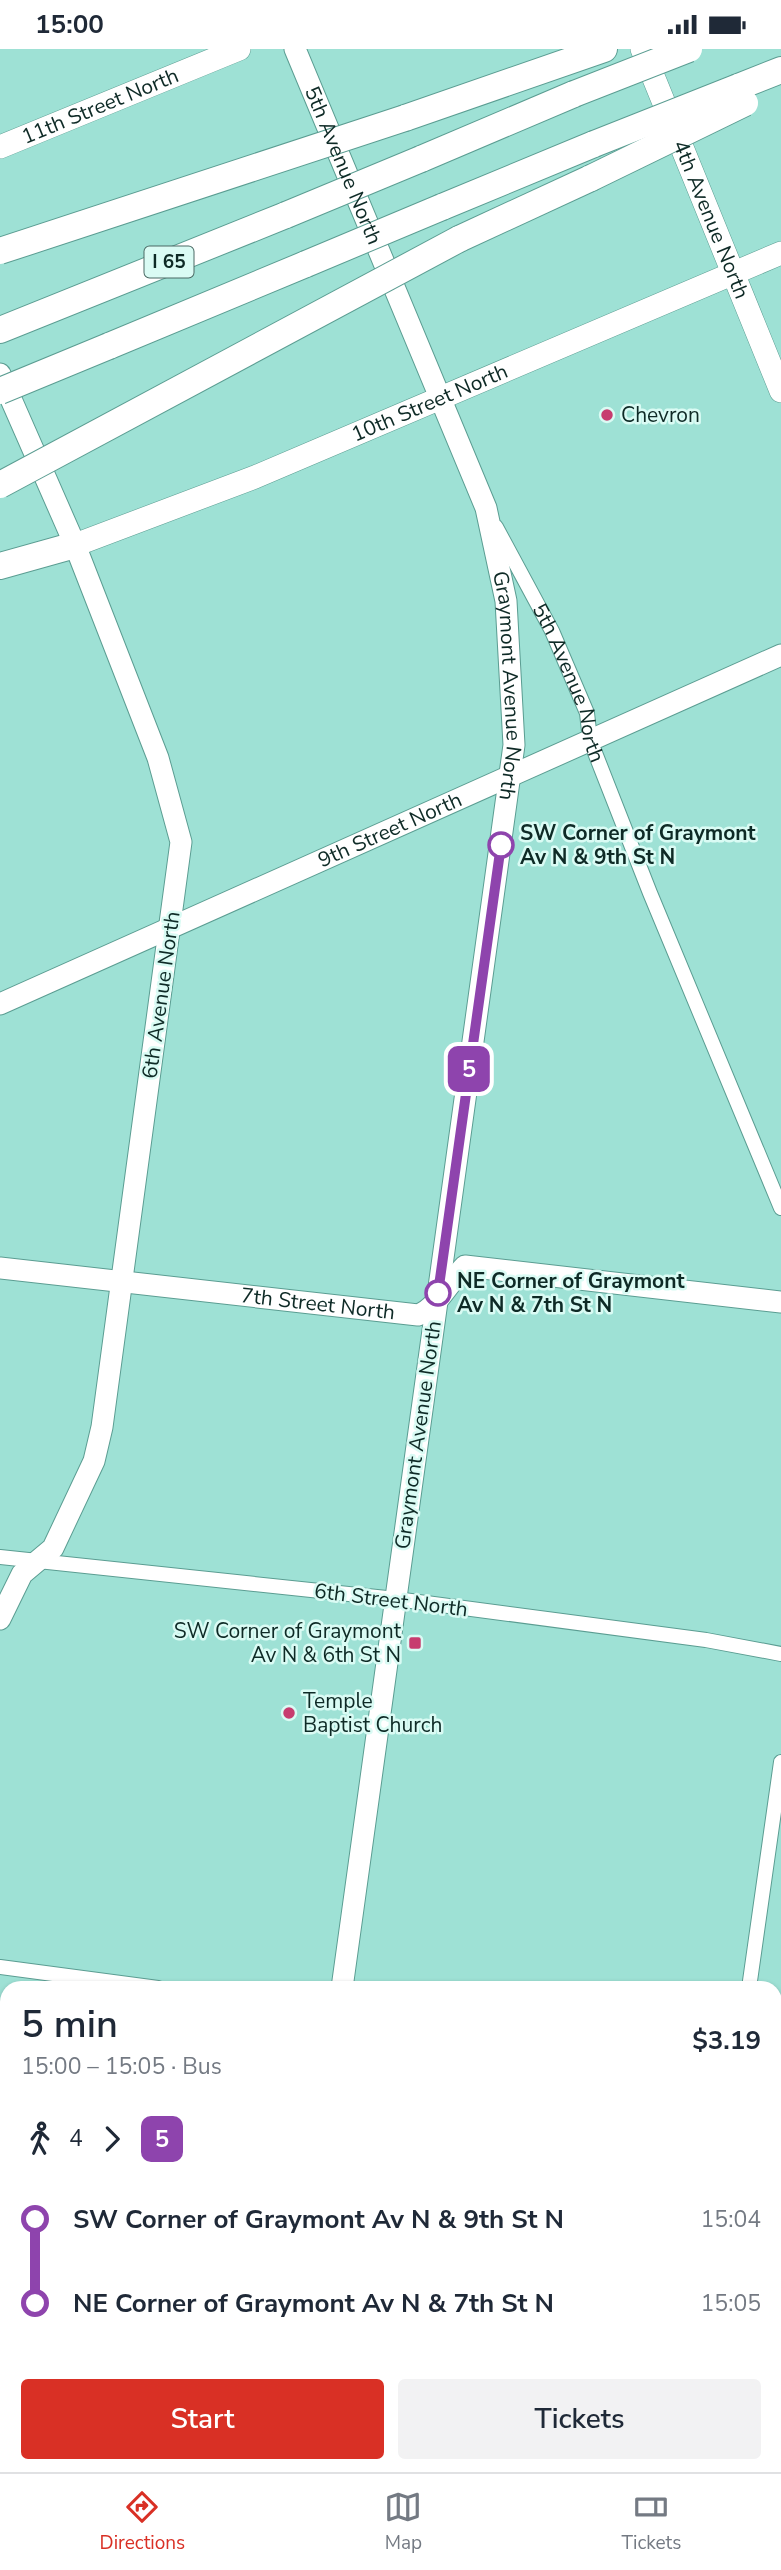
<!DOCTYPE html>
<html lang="en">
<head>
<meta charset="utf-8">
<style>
  body { margin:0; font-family:"Nunito Sans",sans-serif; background:#f2f2f3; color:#1f2937; height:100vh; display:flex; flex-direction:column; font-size:26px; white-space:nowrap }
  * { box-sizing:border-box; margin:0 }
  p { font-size:23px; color:#747a83 }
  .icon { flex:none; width:38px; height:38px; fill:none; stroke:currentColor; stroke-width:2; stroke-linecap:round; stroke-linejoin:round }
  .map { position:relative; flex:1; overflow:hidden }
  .side { position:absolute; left:0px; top:1932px; width:782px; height:492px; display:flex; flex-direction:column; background:#fff; border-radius:21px 21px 0 0; box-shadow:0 2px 5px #0004 }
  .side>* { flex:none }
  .badge { padding:0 14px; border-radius:10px; font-size:24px; line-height:46px }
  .map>.badge { position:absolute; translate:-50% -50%; box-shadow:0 0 0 4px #fff }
  .legs { display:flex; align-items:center; gap:10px; height:77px; padding:0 21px; font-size:23px }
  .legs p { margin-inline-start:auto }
  .overview { display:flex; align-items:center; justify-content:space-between; height:119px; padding:0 21px }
  h1 { font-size:38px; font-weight:600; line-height:52px }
  .primary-button { display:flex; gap:14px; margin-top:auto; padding:14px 21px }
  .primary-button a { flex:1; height:80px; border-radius:7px; background:#d93025; color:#fff; font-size:28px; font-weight:600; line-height:80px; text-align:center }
  .primary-button a+a { background:#f2f2f3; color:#1f2937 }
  ul { padding:0 21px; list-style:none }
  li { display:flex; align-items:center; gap:24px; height:84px; font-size:26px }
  li i { display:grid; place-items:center; width:10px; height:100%; margin:0 9px; background:currentColor }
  li i::after { content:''; width:18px; height:18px; margin:-9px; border:5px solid; border-radius:50%; background:#fff }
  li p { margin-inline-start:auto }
  li:first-child i { background:linear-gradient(#0000 50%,currentColor 0) }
  li:last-child i { background:linear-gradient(currentColor 50%,#0000 0) }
  .status { display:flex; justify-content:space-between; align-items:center; height:49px; padding:0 35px; background:#fff; direction:ltr }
  .status svg { height:19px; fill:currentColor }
  .dock { display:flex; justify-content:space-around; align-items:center; height:98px; border-top:2px solid #e0e1e3; background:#fff; font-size:19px; color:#747a83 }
  .dock a { display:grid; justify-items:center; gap:4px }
  .dock .selected { color:#d93025 }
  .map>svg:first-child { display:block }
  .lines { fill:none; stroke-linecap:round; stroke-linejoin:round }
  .street-casing { stroke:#5b9d92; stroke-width:16 }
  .secondary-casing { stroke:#5b9d92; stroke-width:23 }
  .primary-casing { stroke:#5b9d92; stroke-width:24 }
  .highway-casing { stroke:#5b9d92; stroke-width:28 }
  .street { stroke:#fff; stroke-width:14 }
  .secondary { stroke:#fff; stroke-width:21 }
  .primary { stroke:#fff; stroke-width:23 }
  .highway { stroke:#fff; stroke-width:26 }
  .highway-bridge-casing { stroke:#5b9d92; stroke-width:28; stroke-linecap:butt }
  .highway-bridge { stroke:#fff; stroke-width:26 }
  .line-1-casing { stroke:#fff; stroke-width:16 }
  .line-1 { stroke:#8e44ad; stroke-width:10 }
  .poi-dot { fill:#c73c6f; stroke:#dafbf4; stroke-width:2.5 }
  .stop-1-dot { fill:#fff; stroke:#8e44ad; stroke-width:3.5 }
  .labels { text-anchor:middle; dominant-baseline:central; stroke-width:5; stroke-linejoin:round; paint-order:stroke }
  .shield { fill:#dafbf4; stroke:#4b6964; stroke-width:2 }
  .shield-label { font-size:19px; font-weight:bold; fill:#0e2a26 }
  .street-label { font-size:21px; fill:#0e2a26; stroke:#dafbf4 }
  .poi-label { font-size:21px; fill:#0e2a26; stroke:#dafbf4; text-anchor:start }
  .stop-label { font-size:21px; font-weight:bold; fill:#0e2a26; stroke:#dafbf4; text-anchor:start }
</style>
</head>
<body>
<div class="status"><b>15:00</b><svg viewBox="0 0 49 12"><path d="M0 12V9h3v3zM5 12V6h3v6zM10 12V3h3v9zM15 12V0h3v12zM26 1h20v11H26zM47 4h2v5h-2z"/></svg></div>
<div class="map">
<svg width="781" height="2423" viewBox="0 0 781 2423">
  <rect width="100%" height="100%" fill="#9ee1d5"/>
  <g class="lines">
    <g class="street-casing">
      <g id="street">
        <path id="s1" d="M496,478L552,582L587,664L590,691L650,844L781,1159"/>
        <path d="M0,1508L396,1550L706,1591L781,1605"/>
        <path d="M0,1918L158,1939"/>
        <path d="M749,1939L781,1713"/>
        <path d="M775,2015L781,2016"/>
        <path d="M0,2318L7,2319"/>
        <path d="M738,2417L781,2423"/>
        <path d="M682,2423L683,2417"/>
      </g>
    </g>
    <g class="secondary-casing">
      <g id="secondary">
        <path id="s2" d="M295,0L486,459L506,552L514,696L342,1939"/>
        <path d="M0,325L75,496L158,709L181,793L102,1378L94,1412L53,1499L22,1525L0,1570"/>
        <path id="s3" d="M0,955L781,606"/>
        <path id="s4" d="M0,1219L418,1266C436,1260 450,1232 465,1217L781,1253"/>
        <path d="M274,2423L275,2417"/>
      </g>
    </g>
    <g class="primary-casing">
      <g id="primary">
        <path id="s5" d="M642,0L781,342"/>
        <path id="s6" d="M0,98L239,0"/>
        <path id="s7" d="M75,496L255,428L781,204"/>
      </g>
    </g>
    <g class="highway-casing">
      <g id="highway">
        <path d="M738,38L781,21"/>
        <path d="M405,69L604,0"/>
        <path d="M421,110L574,45"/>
        <path d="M442,158L594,95"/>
        <path d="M459,190L591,129"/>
        <path d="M0,281L286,166"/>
        <path d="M109,297L306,215"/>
        <path d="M0,517L75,496"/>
      </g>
    </g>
    <use href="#street" class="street"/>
    <use href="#secondary" class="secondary"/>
    <use href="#primary" class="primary"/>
    <use href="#highway" class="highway"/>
    <g class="highway-bridge-casing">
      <g id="highway-bridge">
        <path d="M574,45L689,0"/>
        <path d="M594,95L738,38"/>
        <path d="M591,129L745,54"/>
        <path d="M286,166L421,110"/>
        <path d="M0,202L405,69"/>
        <path d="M306,215L442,158"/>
        <path d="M0,342L109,297"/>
        <path d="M0,436L459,190"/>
      </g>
    </g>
    <use href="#highway-bridge" class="highway-bridge"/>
  </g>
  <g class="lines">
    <g class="line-1-casing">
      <path id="line-1" d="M438,1244L501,796"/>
    </g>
    <use href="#line-1" class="line-1"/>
  </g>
  <g class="poi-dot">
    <circle cx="607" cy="366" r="7"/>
    <rect x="408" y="1587" width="14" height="14" rx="3.5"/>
    <circle cx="289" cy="1664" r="7"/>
  </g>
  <g class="stop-1-dot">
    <circle cx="501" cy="796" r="12"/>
    <circle cx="438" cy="1244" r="12"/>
  </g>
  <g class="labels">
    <rect class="shield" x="144.5" y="197.5" width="49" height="31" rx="5"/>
    <g class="shield-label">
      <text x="169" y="213">I 65</text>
    </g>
    <g class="street-label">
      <text stroke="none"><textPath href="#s6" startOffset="108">11th Street North</textPath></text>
      <text stroke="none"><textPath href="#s2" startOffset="126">5th Avenue North</textPath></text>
      <text stroke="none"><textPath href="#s5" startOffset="184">4th Avenue North</textPath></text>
      <text stroke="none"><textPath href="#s7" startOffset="382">10th Street North</textPath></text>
      <text stroke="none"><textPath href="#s1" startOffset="173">5th Avenue North</textPath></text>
      <text stroke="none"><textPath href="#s2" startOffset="677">Graymont Avenue North</textPath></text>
      <text stroke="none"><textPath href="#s3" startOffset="427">9th Street North</textPath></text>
      <text transform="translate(161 946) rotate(-82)">6th Avenue North</text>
      <text stroke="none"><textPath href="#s4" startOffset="320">7th Street North</textPath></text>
      <text transform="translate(418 1386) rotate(-82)">Graymont Avenue North</text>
      <text transform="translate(391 1551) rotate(7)">6th Street North</text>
    </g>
    <g class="poi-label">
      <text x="621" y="366">Chevron</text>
      <text x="401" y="1582" text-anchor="end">SW Corner of Graymont<tspan x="401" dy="24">Av N &amp; 6th St N</tspan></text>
      <text x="303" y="1652">Temple<tspan x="303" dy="24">Baptist Church</tspan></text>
    </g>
    <g class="stop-label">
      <text x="520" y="784">SW Corner of Graymont<tspan x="520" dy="24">Av N &amp; 9th St N</tspan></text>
      <text x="457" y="1232">NE Corner of Graymont<tspan x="457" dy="24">Av N &amp; 7th St N</tspan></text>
    </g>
  </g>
</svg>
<b class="badge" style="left:469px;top:1020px;background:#8e44ad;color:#fff">5</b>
<section class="side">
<div class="overview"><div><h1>5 min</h1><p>15:00 – 15:05 · Bus</p></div><b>$3.19</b></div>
<div class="legs"><svg class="icon" aria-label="walk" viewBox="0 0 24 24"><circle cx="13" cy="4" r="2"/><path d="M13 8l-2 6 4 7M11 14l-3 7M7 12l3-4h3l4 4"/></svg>4<svg class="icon" aria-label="forward" viewBox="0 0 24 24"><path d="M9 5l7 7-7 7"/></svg><b class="badge" style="background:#8e44ad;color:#fff">5</b></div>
<ul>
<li><i style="color:#8e44ad"></i><b>SW Corner of Graymont Av N &amp; 9th St N</b><p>15:04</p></li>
<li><i style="color:#8e44ad"></i><b>NE Corner of Graymont Av N &amp; 7th St N</b><p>15:05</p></li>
</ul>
<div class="primary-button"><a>Start</a><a>Tickets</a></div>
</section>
</div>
<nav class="dock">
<a class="selected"><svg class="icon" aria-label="directions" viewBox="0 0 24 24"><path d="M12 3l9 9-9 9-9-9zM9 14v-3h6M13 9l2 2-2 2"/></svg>Directions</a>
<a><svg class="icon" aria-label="map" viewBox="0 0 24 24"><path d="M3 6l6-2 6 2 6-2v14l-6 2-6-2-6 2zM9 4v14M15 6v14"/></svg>Map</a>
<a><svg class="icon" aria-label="tickets" viewBox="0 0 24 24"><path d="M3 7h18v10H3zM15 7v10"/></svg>Tickets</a>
</nav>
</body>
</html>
